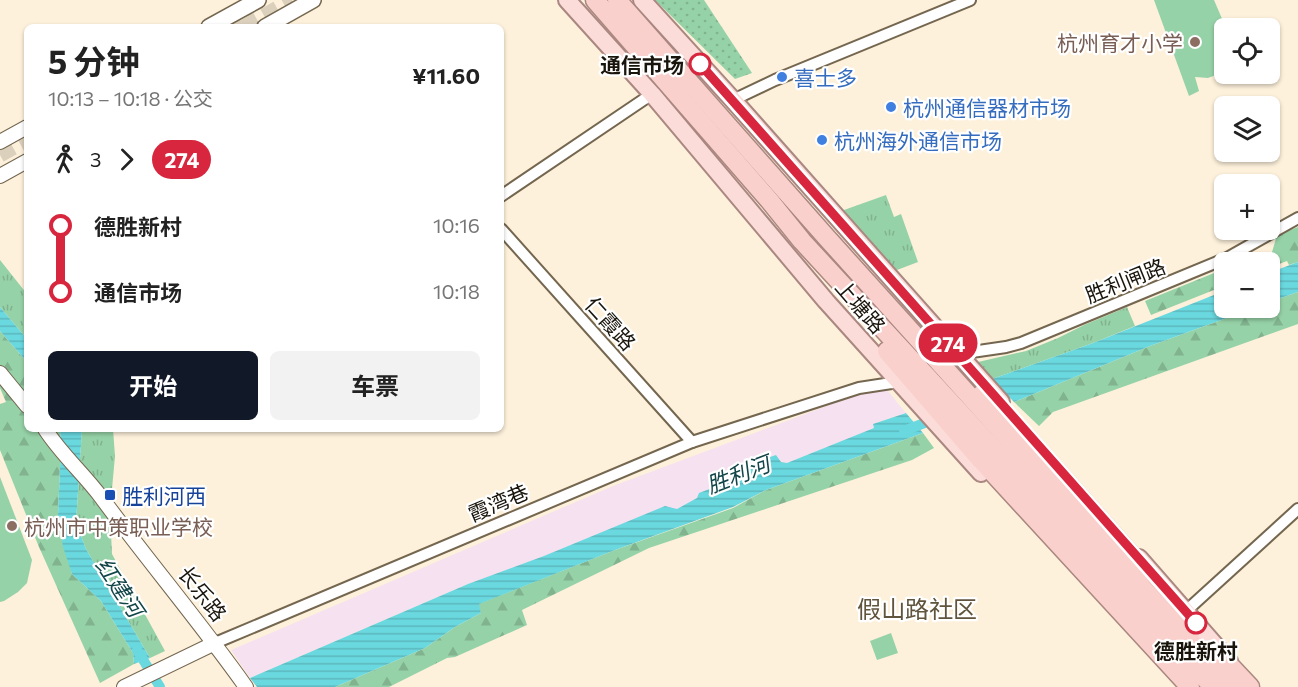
<!DOCTYPE html>
<html lang="zh">
<head>
<meta charset="utf-8">
<style>
  body { margin:0; font-family:Commissioner,"Noto Sans SC",sans-serif; background:#f2f2f2; color:#222; height:100vh; display:flex; flex-direction:column; font-size:22px; white-space:nowrap }
  * { box-sizing:border-box; margin:0 }
  p { font-size:20px; color:#767676 }
  .icon { flex:none; width:33px; height:33px; fill:none; stroke:currentColor; stroke-width:2; stroke-linecap:round; stroke-linejoin:round }
  .map { position:relative; flex:1; overflow:hidden }
  .drawer { position:absolute; left:24px; top:24px; width:480px; height:408px; display:flex; flex-direction:column; background:#fff; border-radius:9px; box-shadow:0 2px 4px #0004 }
  .drawer>* { flex:none }
  .badge { padding:0 12px; border-radius:20px; font-size:21px; line-height:39px }
  .controls { position:absolute; left:1214px; top:18px; display:grid; gap:12px }
  .controls a { display:grid; place-items:center; width:66px; height:66px; border-radius:9px; background:#fff; box-shadow:0 2px 4px #0004; font-size:30px }
  .map>.badge { position:absolute; translate:-50% -50%; box-shadow:0 0 0 3px #fff }
  .legs { display:flex; align-items:center; gap:9px; height:66px; padding:0 24px; font-size:20px }
  .legs p { margin-inline-start:auto }
  .headline { display:flex; align-items:center; justify-content:space-between; height:102px; padding:0 24px }
  h1 { font-size:33px; font-weight:700; line-height:45px }
  .primary-button { display:flex; gap:12px; margin-top:auto; padding:12px 24px }
  .primary-button a { flex:1; height:69px; border-radius:9px; background:#111827; color:#fff; font-size:24px; font-weight:700; line-height:69px; text-align:center }
  .primary-button a+a { background:#f2f2f2; color:#222 }
  ul { padding:0 24px; list-style:none }
  li { display:flex; align-items:center; gap:21px; height:66px; font-size:22px }
  li i { display:grid; place-items:center; width:9px; height:100%; margin:0 8px; background:currentColor }
  li i::after { content:''; width:15px; height:15px; margin:-8px; border:4px solid; border-radius:50%; background:#fff }
  li p { margin-inline-start:auto }
  li:first-child i { background:linear-gradient(#0000 50%,currentColor 0) }
  li:last-child i { background:linear-gradient(currentColor 50%,#0000 0) }
  .map>svg:first-child { display:block }
  .commercial { fill:#f6e1f0 }
  .grass { fill:url(#grass-tufts) }
  .forest { fill:url(#forest-firs) }
  .park { fill:url(#park-dots) }
  .garden { fill:#96d2a7 }
  .water { fill:url(#water-rules) }
  .lines { fill:none; stroke-linecap:round; stroke-linejoin:round }
  .canal { stroke:#6ad8df; stroke-width:10 }
  .secondary-tunnel { stroke:#dbd0bc; stroke-width:15; stroke-dasharray:15 8; stroke-linecap:butt }
  .minor-casing { stroke:#74664f; stroke-width:14 }
  .tertiary-casing { stroke:#74664f; stroke-width:16 }
  .secondary-casing { stroke:#74664f; stroke-width:18 }
  .primary-casing { stroke:#aa8780; stroke-width:20 }
  .trunk-casing { stroke:#aa8780; stroke-width:21 }
  .minor { stroke:#fff; stroke-width:10 }
  .tertiary { stroke:#fff; stroke-width:14 }
  .secondary { stroke:#fff; stroke-width:15 }
  .primary { stroke:#fbdcd9; stroke-width:16 }
  .trunk { stroke:#fad0cc; stroke-width:18 }
  .line-1-casing { stroke:#fff; stroke-width:14 }
  .line-1 { stroke:#d7263d; stroke-width:9 }
  .education-dot { fill:#8d6e63; stroke:#fff; stroke-width:2 }
  .stop-1-dot { fill:#fff; stroke:#d7263d; stroke-width:3 }
  .shop-dot { fill:#3f7fe0; stroke:#fff; stroke-width:2 }
  .transit-dot { fill:#1a4fb4; stroke:#fff; stroke-width:2 }
  .labels { text-anchor:middle; dominant-baseline:central; stroke-width:4.5; stroke-linejoin:round; paint-order:stroke }
  .education-label { font-size:21px; fill:#785e54; stroke:#fff; text-anchor:end }
  .stop-label { font-size:21px; font-weight:bold; fill:#1a150c; stroke:#fff; text-anchor:end }
  .shop-label { font-size:21px; fill:#366cbe; stroke:#fff; text-anchor:start }
  .street-label { font-size:21px; fill:#1a150c; stroke:#fff }
  .transit-label { font-size:21px; fill:#164399; stroke:#fff; text-anchor:start }
  .water-label { font-size:22px; font-style:italic; fill:#124548; stroke:#fff }
  .quarter-label { font-size:24px; fill:#61543d; stroke:#fff }
</style>
</head>
<body>
<div class="map">
<svg width="1298" height="687" viewBox="0 0 1298 687">
  <defs>
    <pattern id="grass-tufts" width="24" height="20" patternUnits="userSpaceOnUse" patternTransform="scale(1.5)"><rect width="24" height="20" fill="#96d2a7"/><path d="M3 7l-1-3M5 7V3M7 7l1-3M15 17l-1-3M17 17v-4M19 17l1-3" fill="none" stroke="#81b38f"/></pattern>
    <pattern id="forest-firs" width="22" height="20" patternUnits="userSpaceOnUse" patternTransform="scale(1.5)"><rect width="22" height="20" fill="#96d2a7"/><path d="M5 1l3.5 6h-7zM16 11l3.5 6h-7z" fill="#81b38f"/></pattern>
    <pattern id="park-dots" width="8" height="8" patternUnits="userSpaceOnUse" patternTransform="scale(1.5)"><rect width="8" height="8" fill="#96d2a7"/><path d="M2 2h.1M6 6h.1" fill="none" stroke="#81b38f" stroke-width="1.8" stroke-linecap="round"/></pattern>
    <pattern id="water-rules" width="6" height="5" patternUnits="userSpaceOnUse" patternTransform="scale(1.5)"><rect width="6" height="5" fill="#6ad8df"/><path d="M0 2.5h6" fill="none" stroke="#5bb8be"/></pattern>
  </defs>
  <rect width="100%" height="100%" fill="#fdf1db"/>
  <path class="commercial" d="M869,390H887L906,413L873,424L875,428L787,463L781,462L732,479L676,510L468,584L250,678L231,650L613,486Z"/>
  <g class="grass">
    <path d="M886,195L894,217L901,214L918,262L897,270L890,266L842,215L844,210Z"/>
    <path d="M0,260L27,294V339L0,307Z"/>
    <path d="M1127,307L1135,326L1093,343L992,379L978,362L1026,351L1058,338L1084,325Z"/>
    <path d="M82,429H113L115,456L110,511L112,554L165,651L150,658L86,549L76,523Z"/>
  </g>
  <g class="forest">
    <path d="M1298,227V262L1289,265L1287,261L1269,268V262H1266L1270,259L1277,235Z"/>
    <path d="M1224,269V286L1151,315L1145,301Z"/>
    <path d="M1298,292V324L1053,412L1039,426L1014,402L1150,346L1254,308H1269V302Z"/>
    <path d="M0,331L27,362V429H60L61,444L58,515L72,574L101,601L133,653L134,664L100,683L39,547L0,450V404L6,402L0,388Z"/>
    <path d="M923,433L934,448L912,460L649,548L522,610L527,625L455,657L447,658L389,687H335L425,648L455,627L481,613L478,604L615,550L733,508L766,490Z"/>
  </g>
  <path class="park" d="M655,0H704L752,73L735,79Z"/>
  <g class="garden">
    <path d="M1154,0H1214L1226,28H1224V72L1208,78L1195,77L1199,91L1189,96Z"/>
    <path d="M0,477L32,560L27,583L18,592L4,601L0,602Z"/>
    <path d="M891,633L898,653L877,660L870,641Z"/>
  </g>
  <g class="water">
    <path d="M1298,262V292L1269,302V273Z"/>
    <path d="M1224,291V308H1254L1150,346L1014,402L992,379L1093,343Z"/>
    <path d="M0,307L27,339V362L0,331Z"/>
    <path d="M906,413L923,433L766,490L733,507L615,550L479,604L481,613L455,627L425,648L335,687H257L250,678L468,584L544,556L665,506L677,509L697,498L699,493L725,483L732,479L731,470L776,455L781,462L787,463L874,428L873,424Z"/>
    <path d="M60,429H82L76,523L86,549L150,658L134,664L133,653L101,601L72,574L63,547L58,515L61,444Z"/>
  </g>
  <g class="lines">
    <g class="canal">
      <path d="M904,431L937,418"/>
      <path d="M137,650L160,687"/>
    </g>
    <g class="secondary-tunnel">
      <path d="M227,27L251,13"/>
      <path d="M244,27L292,0"/>
      <path d="M0,155L27,140"/>
    </g>
    <g class="minor-casing">
      <g id="minor">
        <path d="M733,100L775,80L970,0"/>
        <path d="M501,196L652,94"/>
        <path d="M501,229L692,442"/>
        <path d="M958,354L1006,347L1021,343L1227,258L1298,218"/>
        <path d="M1186,611L1298,509"/>
        <path d="M215,643L692,442L859,388L898,382"/>
      </g>
    </g>
    <g class="tertiary-casing">
      <g id="tertiary">
        <path d="M0,142L27,127"/>
        <path d="M0,176L27,161"/>
        <path d="M0,373L27,406"/>
        <path d="M45,429C61,454 83,473 101,497C148,561 200,622 246,687"/>
        <path d="M124,687L215,643"/>
      </g>
    </g>
    <g class="secondary-casing">
      <g id="secondary">
        <path d="M209,27L258,0"/>
        <path d="M265,27L313,0"/>
      </g>
    </g>
    <g class="primary-casing">
      <g id="primary">
        <path d="M567,0L652,94L826,301L981,473"/>
        <path d="M642,0L733,100L1001,402"/>
        <path d="M1139,558L1229,661"/>
      </g>
    </g>
    <g class="trunk-casing">
      <g id="trunk">
        <path d="M595,0L769,200L802,241L1213,687"/>
        <path d="M617,0L827,238L1232,687"/>
        <path d="M887,351L981,460L1190,687"/>
        <path d="M982,394L1017,427L1146,572"/>
        <path d="M1218,653L1250,687"/>
      </g>
    </g>
    <use href="#minor" class="minor"/>
    <use href="#tertiary" class="tertiary"/>
    <use href="#secondary" class="secondary"/>
    <use href="#primary" class="primary"/>
    <use href="#trunk" class="trunk"/>
  </g>
  <g class="lines">
    <g class="line-1-casing">
      <path id="line-1" d="M700,64L1196,623"/>
    </g>
    <use href="#line-1" class="line-1"/>
  </g>
  <g class="education-dot">
    <circle cx="1195" cy="42" r="6"/>
    <circle cx="12" cy="526" r="6"/>
  </g>
  <g class="stop-1-dot">
    <circle cx="700" cy="64" r="10"/>
    <circle cx="1196" cy="623" r="10"/>
  </g>
  <g class="shop-dot">
    <circle cx="782" cy="77" r="6"/>
    <circle cx="891" cy="107" r="6"/>
    <circle cx="822" cy="140" r="6"/>
  </g>
  <rect class="transit-dot" x="104" y="489" width="12" height="12" rx="3"/>
  <g class="labels">
    <g class="education-label">
      <text x="1183" y="42">杭州育才小学</text>
      <text x="24" y="526" text-anchor="start">杭州市中策职业学校</text>
    </g>
    <g class="stop-label">
      <text x="684" y="64">通信市场</text>
      <text x="1196" y="650" text-anchor="middle">德胜新村</text>
    </g>
    <g class="shop-label">
      <text x="794" y="77">喜士多</text>
      <text x="903" y="107">杭州通信器材市场</text>
      <text x="834" y="140">杭州海外通信市场</text>
    </g>
    <g class="street-label">
      <text transform="translate(1125 280) rotate(-22)">胜利闸路</text>
      <text transform="translate(861 306) rotate(49)">上塘路</text>
      <text transform="translate(611 323) rotate(48)">仁霞路</text>
      <text transform="translate(498 502) rotate(-23)">霞湾巷</text>
      <text transform="translate(203 593) rotate(52)">长乐路</text>
    </g>
    <g class="transit-label">
      <text x="122" y="495">胜利河西</text>
    </g>
    <g class="water-label">
      <text transform="translate(738 474) rotate(-21)">胜利河</text>
      <text transform="translate(120 587) rotate(56)">红建河</text>
    </g>
    <g class="quarter-label">
      <text x="917" y="608">假山路社区</text>
    </g>
  </g>
</svg>
<div class="controls">
<a><svg class="icon" aria-label="locate" viewBox="0 0 24 24"><circle cx="12" cy="12" r="6"/><path d="M12 2v4M12 18v4M2 12h4M18 12h4"/></svg></a>
<a><svg class="icon" aria-label="layers" viewBox="0 0 24 24"><path d="M12 4l9 5-9 5-9-5zM3 14l9 5 9-5"/></svg></a>
<a>+</a>
<a>−</a>
</div>
<b class="badge" style="left:948px;top:343px;background:#d7263d;color:#fff">274</b>
<section class="drawer">
<div class="headline"><div><h1>5 分钟</h1><p>10:13 – 10:18 · 公交</p></div><b>¥11.60</b></div>
<div class="legs"><svg class="icon" aria-label="walk" viewBox="0 0 24 24"><circle cx="13" cy="4" r="2"/><path d="M13 8l-2 6 4 7M11 14l-3 7M7 12l3-4h3l4 4"/></svg>3<svg class="icon" aria-label="forward" viewBox="0 0 24 24"><path d="M9 5l7 7-7 7"/></svg><b class="badge" style="background:#d7263d;color:#fff">274</b></div>
<ul>
<li><i style="color:#d7263d"></i><b>德胜新村</b><p>10:16</p></li>
<li><i style="color:#d7263d"></i><b>通信市场</b><p>10:18</p></li>
</ul>
<div class="primary-button"><a>开始</a><a>车票</a></div>
</section>
</div>
</body>
</html>
